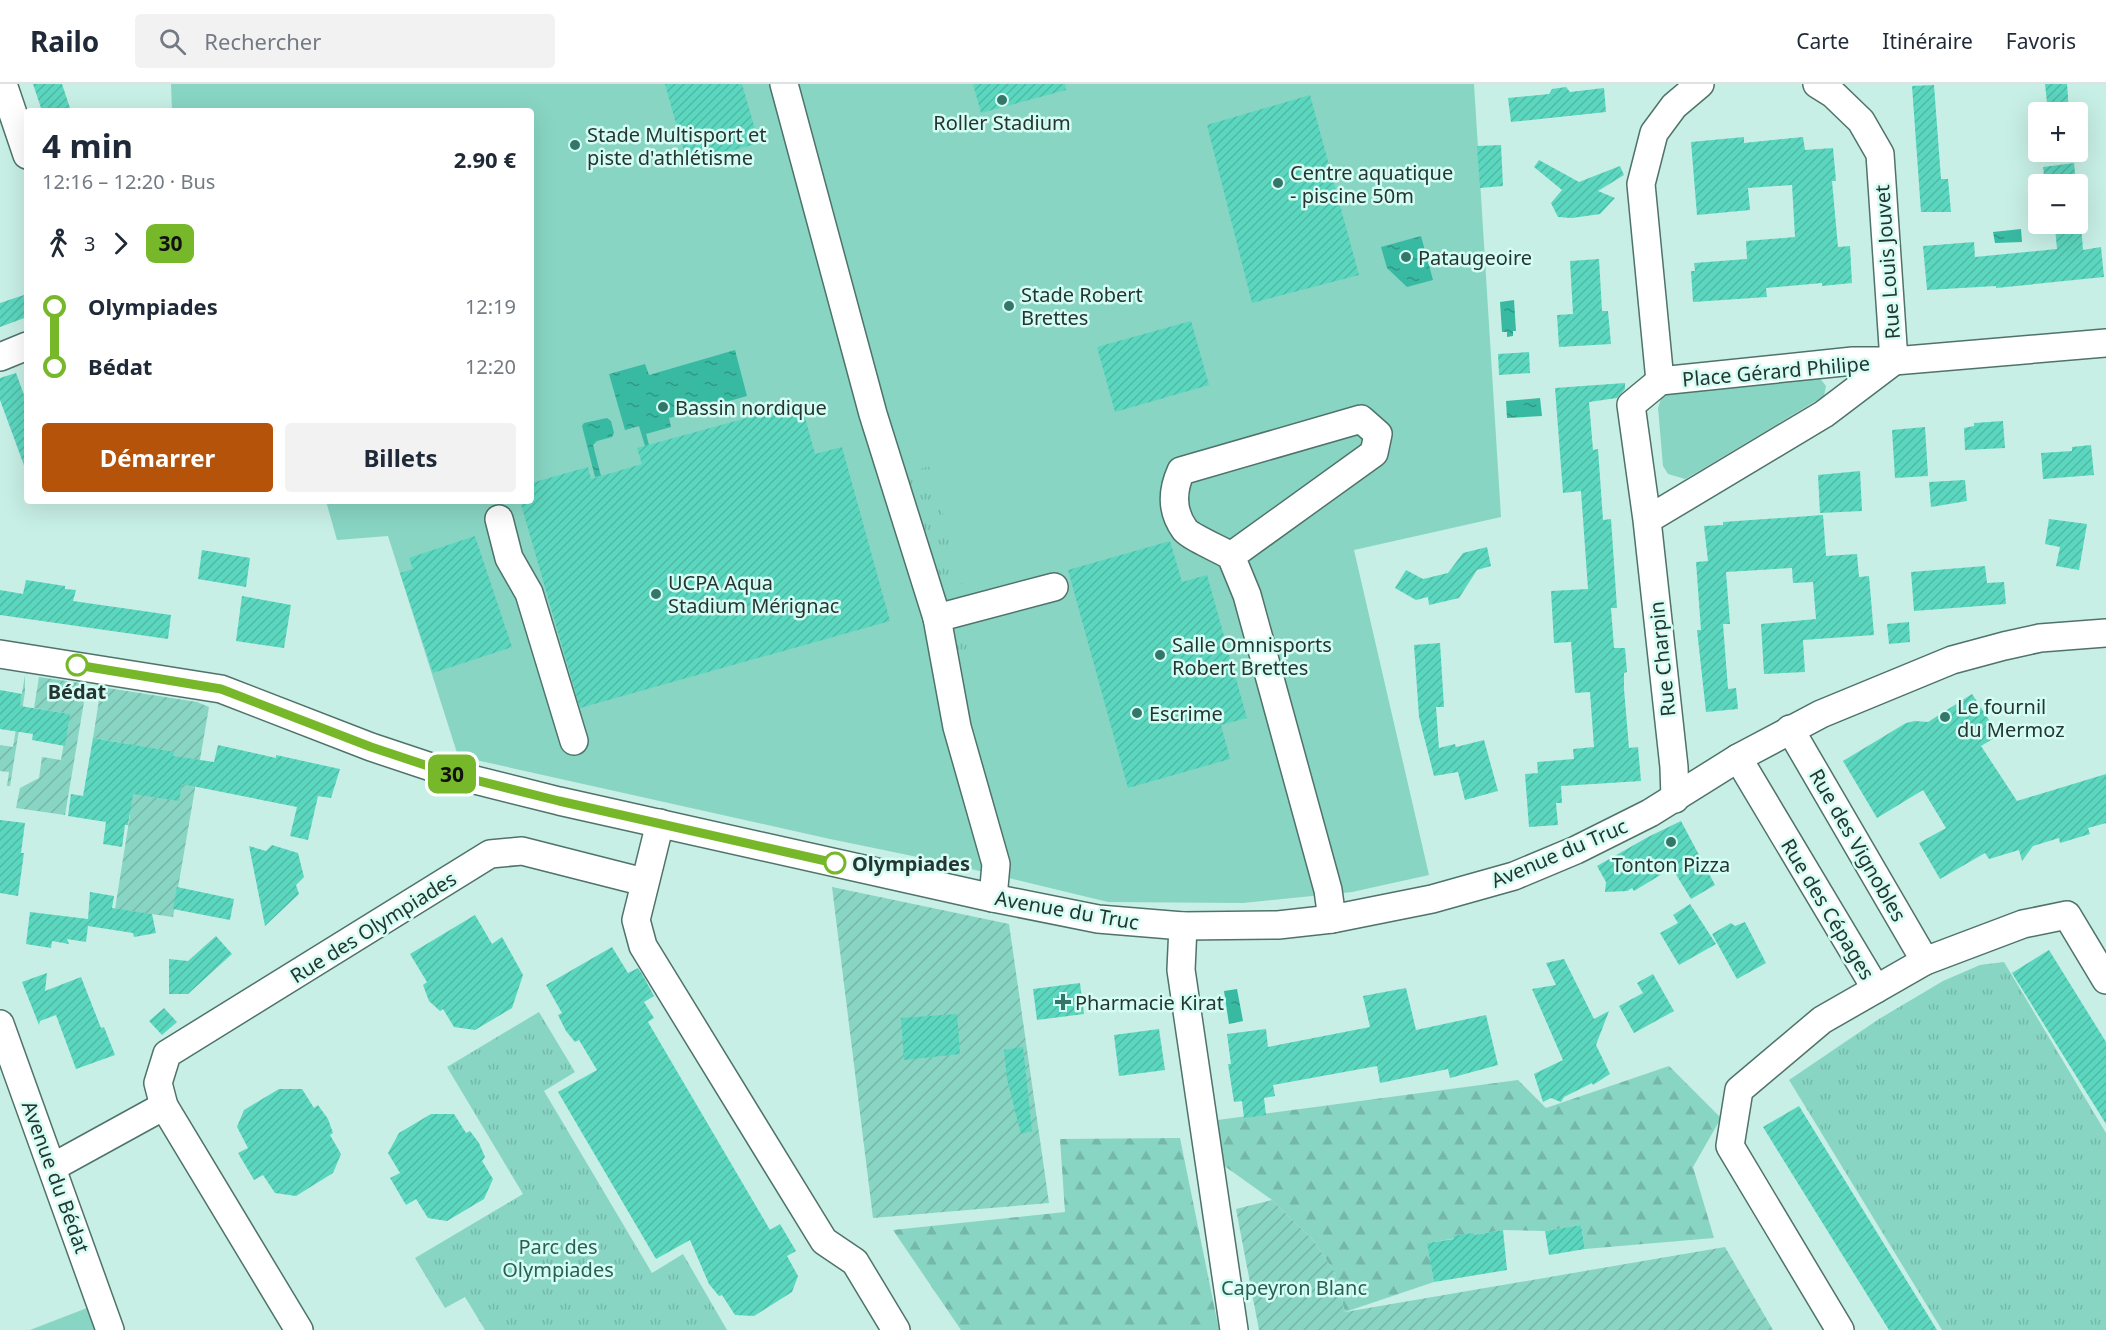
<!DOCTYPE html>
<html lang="fr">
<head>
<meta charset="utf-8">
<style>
  body { margin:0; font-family:"Noto Sans",sans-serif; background:#f2f2f3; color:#1f2937; height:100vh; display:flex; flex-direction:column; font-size:22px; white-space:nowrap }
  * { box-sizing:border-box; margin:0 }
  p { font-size:20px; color:#747a83 }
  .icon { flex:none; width:33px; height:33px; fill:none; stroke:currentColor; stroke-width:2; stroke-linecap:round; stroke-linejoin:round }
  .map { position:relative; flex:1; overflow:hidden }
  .side { position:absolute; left:24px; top:24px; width:510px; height:396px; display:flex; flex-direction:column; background:#fff; border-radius:6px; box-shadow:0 6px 24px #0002 }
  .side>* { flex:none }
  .badge { padding:0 12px; border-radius:9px; font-size:21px; line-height:39px }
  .fabs { position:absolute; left:2028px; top:18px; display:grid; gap:12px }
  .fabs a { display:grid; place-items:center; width:60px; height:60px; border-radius:6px; background:#fff; box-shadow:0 6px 24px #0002; font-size:30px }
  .map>.badge { position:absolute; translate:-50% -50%; box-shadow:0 0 0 3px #fff }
  .legs { display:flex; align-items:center; gap:9px; height:66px; padding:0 18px; font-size:20px }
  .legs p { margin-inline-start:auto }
  .head { display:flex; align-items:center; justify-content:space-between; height:102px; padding:0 18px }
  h1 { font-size:33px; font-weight:700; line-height:45px }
  .button { display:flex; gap:12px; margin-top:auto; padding:12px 18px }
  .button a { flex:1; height:69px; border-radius:6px; background:#b45309; color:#fff; font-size:24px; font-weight:700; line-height:69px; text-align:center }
  .button a+a { background:#f2f2f3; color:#1f2937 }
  ul { padding:0 18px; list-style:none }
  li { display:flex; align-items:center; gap:21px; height:60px; font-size:22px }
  li i { display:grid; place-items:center; width:9px; height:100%; margin:0 8px; background:currentColor }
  li i::after { content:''; width:15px; height:15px; margin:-8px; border:4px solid; border-radius:50%; background:#fff }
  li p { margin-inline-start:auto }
  li:first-child i { background:linear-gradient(#0000 50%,currentColor 0) }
  li:last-child i { background:linear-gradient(currentColor 50%,#0000 0) }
  header { display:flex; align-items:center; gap:36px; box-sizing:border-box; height:84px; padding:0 30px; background:#fff; border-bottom:2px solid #e0e1e3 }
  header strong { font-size:28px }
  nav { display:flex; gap:33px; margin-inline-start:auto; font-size:21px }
  .search { width:420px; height:54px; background:#f2f2f3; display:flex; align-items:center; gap:15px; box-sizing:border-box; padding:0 21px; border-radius:6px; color:#747a83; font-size:22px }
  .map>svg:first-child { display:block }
  .grass { fill:#88d5c4 }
  .forest { fill:url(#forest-firs) }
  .park { fill:url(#park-tufts) }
  .garden { fill:url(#garden-furrows) }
  .water { fill:url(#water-ripples) }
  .building { fill:url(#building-hatch) }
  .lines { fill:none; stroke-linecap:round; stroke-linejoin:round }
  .minor-casing { stroke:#4f736a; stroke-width:30 }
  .minor { stroke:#fff; stroke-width:27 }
  .line-1-casing { stroke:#fff; stroke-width:14 }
  .line-1 { stroke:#76b82a; stroke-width:9 }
  .poi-dot { fill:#34776a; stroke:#d4fdf3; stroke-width:2 }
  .stop-1-dot { fill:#fff; stroke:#76b82a; stroke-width:3 }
  .labels { text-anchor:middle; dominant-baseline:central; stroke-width:5; stroke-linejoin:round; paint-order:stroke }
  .poi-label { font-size:20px; fill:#263532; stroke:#d4fdf3; text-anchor:start }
  .street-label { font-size:20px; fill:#263532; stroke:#d4fdf3 }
  .stop-label { font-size:20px; font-weight:bold; fill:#263532; stroke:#d4fdf3 }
  .park-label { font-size:20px; fill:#2b5e54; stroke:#d4fdf3 }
</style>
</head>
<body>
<header>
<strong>Railo</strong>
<div class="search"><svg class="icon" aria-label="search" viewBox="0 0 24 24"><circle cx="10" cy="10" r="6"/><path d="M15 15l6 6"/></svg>Rechercher</div>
<nav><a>Carte</a><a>Itinéraire</a><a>Favoris</a></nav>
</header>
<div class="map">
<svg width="2106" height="1246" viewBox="0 0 2106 1246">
  <defs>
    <pattern id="forest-firs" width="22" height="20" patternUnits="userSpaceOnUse" patternTransform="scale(1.5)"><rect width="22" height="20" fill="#88d5c4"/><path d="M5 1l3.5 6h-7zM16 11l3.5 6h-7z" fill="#75b7a9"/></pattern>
    <pattern id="park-tufts" width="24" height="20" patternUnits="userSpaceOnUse" patternTransform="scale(1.5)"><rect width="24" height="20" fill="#88d5c4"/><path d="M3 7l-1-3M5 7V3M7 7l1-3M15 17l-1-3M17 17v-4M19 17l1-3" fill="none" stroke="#75b7a9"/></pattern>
    <pattern id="garden-furrows" width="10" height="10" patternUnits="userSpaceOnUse" patternTransform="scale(1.5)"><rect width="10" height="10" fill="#88d5c4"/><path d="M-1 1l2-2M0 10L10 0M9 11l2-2" fill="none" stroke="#75b7a9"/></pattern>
    <pattern id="water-ripples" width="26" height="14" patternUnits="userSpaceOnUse" patternTransform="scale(1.5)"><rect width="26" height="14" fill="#38b9a2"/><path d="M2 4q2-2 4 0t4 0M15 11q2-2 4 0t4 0" fill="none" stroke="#2f9785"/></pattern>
    <pattern id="building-hatch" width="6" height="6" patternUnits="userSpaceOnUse" patternTransform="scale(1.5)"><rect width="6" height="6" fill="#5cd7bf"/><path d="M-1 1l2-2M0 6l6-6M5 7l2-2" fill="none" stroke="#50b9a5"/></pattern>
  </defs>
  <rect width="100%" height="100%" fill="#c7efe5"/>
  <g class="grass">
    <path d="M171,0H1474L1501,433L1354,466L1429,791L1352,808L1243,819L1108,818L942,778L830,755L458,672L388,452L337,456L326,417H531V27H172Z"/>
    <path d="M1817,291L1826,302L1824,312L1699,387L1685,395L1668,390L1663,382L1658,324L1661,315L1669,306Z"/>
    <path d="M87,1224L95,1246H30Z"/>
  </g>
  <g class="forest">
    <path d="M1669,982L1721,1034L1693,1083L1714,1154L1585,1165L1581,1141L1545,1147L1503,1146L1428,1159L1434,1198L1345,1228L1334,1187L1313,1156L1272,1116L1209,1071L1210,1037L1518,996L1546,1024Z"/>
    <path d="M1180,1054L1219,1246H961L893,1146L1065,1128L1060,1055Z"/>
  </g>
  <g class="park">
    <path d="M929,382L964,499L936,507L900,391Z"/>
    <path d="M971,535L977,563L954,568L948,540Z"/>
    <path d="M2004,878L2106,1049V1246H1942L1789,996L1879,935L1943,897L1980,881Z"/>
    <path d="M539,928L575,988L544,1007L652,1189L683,1170L727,1246H485L465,1213L445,1224L415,1174L523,1110L447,983Z"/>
  </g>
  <g class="garden">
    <path d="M25,591V608L10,702H7L9,688L0,687V661L13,663Z"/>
    <path d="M39,593L87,600L65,731L16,724L20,704L39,694L42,673L61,676L69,630L34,624Z"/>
    <path d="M101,603L197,618L209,623L173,833L115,825L130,731L128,660L93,654Z"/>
    <path d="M832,803L1009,840L1049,1119L873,1134Z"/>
    <path d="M1272,1116L1313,1156L1334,1187L1345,1228L1725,1163L1773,1246H1259L1236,1125Z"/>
  </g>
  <g class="water">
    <path d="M2021,145L2022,158L1995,159L1993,148Z"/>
    <path d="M1421,152L1433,196L1407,203L1387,184L1381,163Z"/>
    <path d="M1514,216L1516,247H1513V252L1507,253V248H1502L1500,218Z"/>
    <path d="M735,266L747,312L669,334L671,343L646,350L649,361L645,362L639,342L625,346L609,290L645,280L649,291Z"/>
    <path d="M1540,314L1542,332L1507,334L1506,317Z"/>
    <path d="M607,334L611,337L614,349L612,353L597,357L593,361L601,392L595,393L582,342L584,339Z"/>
    <path d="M1237,905L1243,937L1229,940L1224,907Z"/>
  </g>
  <g class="building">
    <path d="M33,0H62L71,27H42Z"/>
    <path d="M665,0H742L759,59L687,79Z"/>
    <path d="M973,0H1065L1066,6L981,29Z"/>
    <path d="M2045,0H2067L2069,28H2048Z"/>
    <path d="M1934,1L1941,95H1948L1951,128H1921L1912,2Z"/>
    <path d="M1566,3L1570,8L1604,4L1606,28L1511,38L1508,14L1549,10L1552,5Z"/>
    <path d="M1310,11L1359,191L1252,219L1207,41Z"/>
    <path d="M1744,53V59L1803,53L1805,66L1833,64L1836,97H1832L1838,163L1850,162L1852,199L1822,202V199L1766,204L1767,213L1693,218L1691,187H1695L1694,179L1747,175L1746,157L1795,153L1792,101L1748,104L1750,126L1697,131L1691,58Z"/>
    <path d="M1501,61L1503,102L1480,104L1477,62Z"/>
    <path d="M1539,76L1579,98L1620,82L1624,91L1598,107L1615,114L1600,130L1572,134L1558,133L1551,119L1562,106L1534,83Z"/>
    <path d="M2074,79L2076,100H2045L2043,83Z"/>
    <path d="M2081,141L2083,166L2101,163L2104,193L1996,204V202L1927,206L1923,162L1974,158L1975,173L2057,165L2055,144Z"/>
    <path d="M1599,175L1602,227H1608L1611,260L1559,263L1557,231L1573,230L1570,177Z"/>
    <path d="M27,210V233L0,243V219Z"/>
    <path d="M1191,237L1209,301L1115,328L1097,263Z"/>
    <path d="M1529,268L1530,289L1499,291L1498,270Z"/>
    <path d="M16,289L27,319V384H25L0,316V294Z"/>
    <path d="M1625,299V305L1617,314L1589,318L1593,366L1598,365L1603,436L1611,435L1617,524H1611L1614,564H1625L1627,588L1624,589V605L1629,664L1638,663L1641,697L1561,702L1562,719H1556L1558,741L1529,743L1525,690L1538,689L1537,678L1574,675L1573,665L1594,663L1590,608L1575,609L1571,558L1554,559L1551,507L1588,505L1581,407L1563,409L1555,304Z"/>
    <path d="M801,319L815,370L842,363L890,537L580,624L520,417H531V399L588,383L591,395L642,380L637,364Z"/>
    <path d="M2003,337L2005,364L1965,366L1964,344L1974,342V339Z"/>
    <path d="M1925,343L1928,392L1895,394L1892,346Z"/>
    <path d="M2091,361L2094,391L2043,395L2041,369L2072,367V363Z"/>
    <path d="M1860,387L1862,427L1820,429L1818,391Z"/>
    <path d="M1965,396L1967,417L1931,423L1929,398Z"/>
    <path d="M1823,431L1826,472L1857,470L1859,493L1869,492L1874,551L1803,556L1805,588L1764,590L1761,540L1816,535L1813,498L1793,499L1792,484L1726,488L1730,540H1723L1728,605L1736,604L1738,625L1706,628L1697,546H1701L1696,478L1708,477L1704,442L1723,441V438Z"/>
    <path d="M2049,435L2087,440L2079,486L2056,482L2060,463L2045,460Z"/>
    <path d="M475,452L512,563L433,589L400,489L413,485L409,474Z"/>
    <path d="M1170,457L1182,498L1207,491L1247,634L1221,641L1230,675L1128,704L1068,486Z"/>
    <path d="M1487,463L1491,482L1477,486L1459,514L1429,521L1428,513L1416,516L1395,504L1406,486L1423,495L1448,489L1463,469Z"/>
    <path d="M202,466L250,474L246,503L198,495Z"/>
    <path d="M1985,482L1987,499L2004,498L2006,520L1914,527L1911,488Z"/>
    <path d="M26,496L65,502V505L76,506L73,517L171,531L168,555L0,531V506L23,510Z"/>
    <path d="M242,512L291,521L284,564L236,557Z"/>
    <path d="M1909,538L1910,558L1889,560L1887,540Z"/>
    <path d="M1440,559L1444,623H1436L1439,664L1455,660L1456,663L1484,656L1498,707L1465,716L1458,688L1434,692L1419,633L1414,561Z"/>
    <path d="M0,606L22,610L20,622L70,630L65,662L32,656L33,650L0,645Z"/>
    <path d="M1972,610L1999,651L1981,662L2017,717L2106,690V739L2088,744L2090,750L2060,759L2059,754L2033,762L2022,777L2019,766L1989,775L1985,769L1940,795L1919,759L1946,744L1923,706L1877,734L1843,677L1906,639L1915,637L1928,638Z"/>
    <path d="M93,654L174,668L173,672L214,678L218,661L276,674V671L340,685L331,714L318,712L308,756L290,752L297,723L182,700L179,717L133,710L128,741H125L122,763L103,760L106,738L68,732L71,710L83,712Z"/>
    <path d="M0,736L25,739L21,769H24L18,812L0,809Z"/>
    <path d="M1681,737L1715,801L1691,815L1672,784L1634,807L1632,804L1627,807L1605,808L1606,798L1597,782L1648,753Z"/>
    <path d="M272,761L298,769L304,793L296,801L299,810L265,842L249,762L266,767Z"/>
    <path d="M177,803L234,815L230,836L173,825Z"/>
    <path d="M90,808L114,812L112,824L152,830L156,849L134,853L133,849L88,842L86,858L67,855L69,860L52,857L51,864L26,860L30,828L88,835Z"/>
    <path d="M1690,820L1716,860L1679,881L1660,849L1678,839L1673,831Z"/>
    <path d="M475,831L492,860L502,853L523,891L512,924L475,946L454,943L443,925L440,927L429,917L423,901L427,898L410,870Z"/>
    <path d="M1745,838L1766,879L1737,895L1712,850L1731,839L1735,842Z"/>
    <path d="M216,852L232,870L188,910H169V875L188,877Z"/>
    <path d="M612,863L628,889L638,884L642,890L654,912L644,918L654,934L648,938L770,1146L780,1140L796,1167L787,1172L798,1192L792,1208L754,1232L735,1231L722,1211L719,1212L709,1200L690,1156L656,1175L558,1008L597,986L579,956L575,958L566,947L558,931L562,929L546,901Z"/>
    <path d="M2049,866L2106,958V1040L2012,889Z"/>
    <path d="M1564,875L1594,935L1609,927L1596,961L1610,990L1593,1001L1592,999L1564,1013L1561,1018L1551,1014L1543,1018L1534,990L1563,976L1532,905L1556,901L1546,879Z"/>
    <path d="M47,889L45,907L81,893L101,944L104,943L115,971L76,985L56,931L40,937L39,941L22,898Z"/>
    <path d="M1653,890L1674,927L1634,949L1619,922L1643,909L1637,899Z"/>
    <path d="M1080,899L1084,930L1037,936L1033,905Z"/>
    <path d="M1406,904L1416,946L1486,931L1498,981L1450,994L1448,985L1380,999L1377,982L1273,1001L1275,1012L1264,1014L1266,1031L1244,1034L1242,1017L1234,1018L1228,980H1231L1227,950L1266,945L1268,963L1370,943L1363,912Z"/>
    <path d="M164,924L177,938L162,951L149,937Z"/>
    <path d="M957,930L960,970L904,976L901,934Z"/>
    <path d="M1159,945L1165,986L1119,992L1114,951Z"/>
    <path d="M1023,963L1032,1047L1021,1050L1007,995L1004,966Z"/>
    <path d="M279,1005H302L314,1024L318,1021L328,1035L333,1049L330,1051L341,1070L333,1089L296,1112L275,1109L263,1091L254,1096L238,1069L248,1064L237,1043L244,1026Z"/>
    <path d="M1799,1022L1937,1246H1889L1763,1043Z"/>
    <path d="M431,1030H454L466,1049L470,1047L479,1059L485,1073L482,1077L493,1095L484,1115L447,1137L428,1134L416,1115L406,1121L390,1094L400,1089L388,1069L399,1049Z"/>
    <path d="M1581,1141L1585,1165L1549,1171L1545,1147Z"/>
    <path d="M1503,1146L1507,1186L1434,1198L1427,1159L1454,1155L1453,1152L1473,1149L1474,1151Z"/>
  </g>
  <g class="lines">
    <g class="minor-casing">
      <g id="minor">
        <path d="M3,0L27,71"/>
        <path d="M784,0L873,330L937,534L957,643L996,780L993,814"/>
        <path d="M1817,0L1833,10L1861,37L1880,70L1894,277L2106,259"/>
        <path d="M0,273L27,262"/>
        <path d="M1660,297L1641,100L1654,49L1674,22L1700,0"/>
        <path d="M499,435L509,474L529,509L574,657"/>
        <path d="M1647,436L1824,330L1894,277H1853L1660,297L1631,321L1647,436L1674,683L1675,715"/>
        <path d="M1231,472C1221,466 1191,453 1185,446C1171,427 1172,407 1181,387L1361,335L1378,350L1374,369L1231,472L1247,511L1328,806L1332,835"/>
        <path d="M937,534L1054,503"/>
        <path d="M0,570L221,605L371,663L455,691L559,717L993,814L1098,835L1183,842L1278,841L1332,835L1432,815L1514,792L1576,766L1650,729L1738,674L1821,630L1952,576L2004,562L2040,554L2106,549"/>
        <path d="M1790,645L1925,877"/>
        <path d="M1738,674L1876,905"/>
        <path d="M660,739L636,836L643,862L824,1157L855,1178L896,1246"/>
        <path d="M1183,842L1181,886L1234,1246"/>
        <path d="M0,940L110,1246"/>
        <path d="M53,1083L164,1022"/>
        <path d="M299,1246L164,1022L158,999L167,970L490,770L522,767L644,798"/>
        <path d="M1840,1246L1730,1062L1739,1006L1822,936L1925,877L2023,840L2067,831L2106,896"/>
      </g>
    </g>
    <use href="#minor" class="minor"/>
  </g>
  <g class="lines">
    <g class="line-1-casing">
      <path id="line-1" d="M77,581L221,605L371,663L455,691L559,717L835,779"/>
    </g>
    <use href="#line-1" class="line-1"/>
  </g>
  <g class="poi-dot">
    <circle cx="1002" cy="16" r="6"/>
    <circle cx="575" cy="61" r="6"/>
    <circle cx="1278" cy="99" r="6"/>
    <circle cx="1406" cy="173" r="6"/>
    <circle cx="1009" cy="222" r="6"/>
    <circle cx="663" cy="323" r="6"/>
    <circle cx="656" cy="510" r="6"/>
    <circle cx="1160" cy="571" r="6"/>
    <circle cx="1137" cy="629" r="6"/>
    <circle cx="1945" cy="633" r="6"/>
    <circle cx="1671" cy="758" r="6"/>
    <path d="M1060 909h6v6h6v6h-6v6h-6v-6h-6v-6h6z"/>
  </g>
  <g class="stop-1-dot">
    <circle cx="77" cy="581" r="10"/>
    <circle cx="835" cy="779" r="10"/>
  </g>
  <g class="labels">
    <g class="poi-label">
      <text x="1002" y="38" text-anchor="middle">Roller Stadium</text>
      <text x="587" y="50">Stade Multisport et<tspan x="587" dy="23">piste d'athlétisme</tspan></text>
      <text x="1290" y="88">Centre aquatique<tspan x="1290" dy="23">- piscine 50m</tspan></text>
      <text x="1418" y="173">Pataugeoire</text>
      <text x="1021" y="210">Stade Robert<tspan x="1021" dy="23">Brettes</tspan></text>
      <text x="675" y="323">Bassin nordique</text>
      <text x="668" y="498">UCPA Aqua<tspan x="668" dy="23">Stadium Mérignac</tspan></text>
      <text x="1172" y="560">Salle Omnisports<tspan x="1172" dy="23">Robert Brettes</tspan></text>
      <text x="1957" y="622">Le fournil<tspan x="1957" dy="23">du Mermoz</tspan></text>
      <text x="1149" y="629">Escrime</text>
      <text x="1671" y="780" text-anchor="middle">Tonton Pizza</text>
      <text x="1075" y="918">Pharmacie Kirat</text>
    </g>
    <g class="street-label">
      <text transform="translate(1887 178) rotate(-94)">Rue Louis Jouvet</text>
      <text transform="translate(1776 287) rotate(-5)">Place Gérard Philipe</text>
      <text transform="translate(1662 575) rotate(-96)">Rue Charpin</text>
      <text transform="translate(1858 761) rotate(60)">Rue des Vignobles</text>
      <text transform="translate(1559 769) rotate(-23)">Avenue du Truc</text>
      <text transform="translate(1828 825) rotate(59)">Rue des Cépages</text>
      <text transform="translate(1067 826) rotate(10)">Avenue du Truc</text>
      <text transform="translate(373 843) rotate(-32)">Rue des Olympiades</text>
      <text transform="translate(56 1093) rotate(70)">Avenue du Bédat</text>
    </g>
    <g class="stop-label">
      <text x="77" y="607">Bédat</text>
      <text x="852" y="779" text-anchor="start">Olympiades</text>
    </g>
    <g class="park-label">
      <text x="558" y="1162">Parc des<tspan x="558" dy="23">Olympiades</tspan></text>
      <text x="1294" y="1203">Capeyron Blanc</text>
    </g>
  </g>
</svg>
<div class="fabs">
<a>+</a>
<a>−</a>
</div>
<b class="badge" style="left:452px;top:690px;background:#76b82a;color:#111">30</b>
<section class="side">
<div class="head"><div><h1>4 min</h1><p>12:16 – 12:20 · Bus</p></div><b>2.90 €</b></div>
<div class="legs"><svg class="icon" aria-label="walk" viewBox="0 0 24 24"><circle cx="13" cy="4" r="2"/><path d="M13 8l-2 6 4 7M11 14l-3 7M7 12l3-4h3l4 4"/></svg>3<svg class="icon" aria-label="forward" viewBox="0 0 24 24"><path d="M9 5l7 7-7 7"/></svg><b class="badge" style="background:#76b82a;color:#111">30</b></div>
<ul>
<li><i style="color:#76b82a"></i><b>Olympiades</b><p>12:19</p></li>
<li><i style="color:#76b82a"></i><b>Bédat</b><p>12:20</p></li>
</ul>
<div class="button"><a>Démarrer</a><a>Billets</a></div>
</section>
</div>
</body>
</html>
